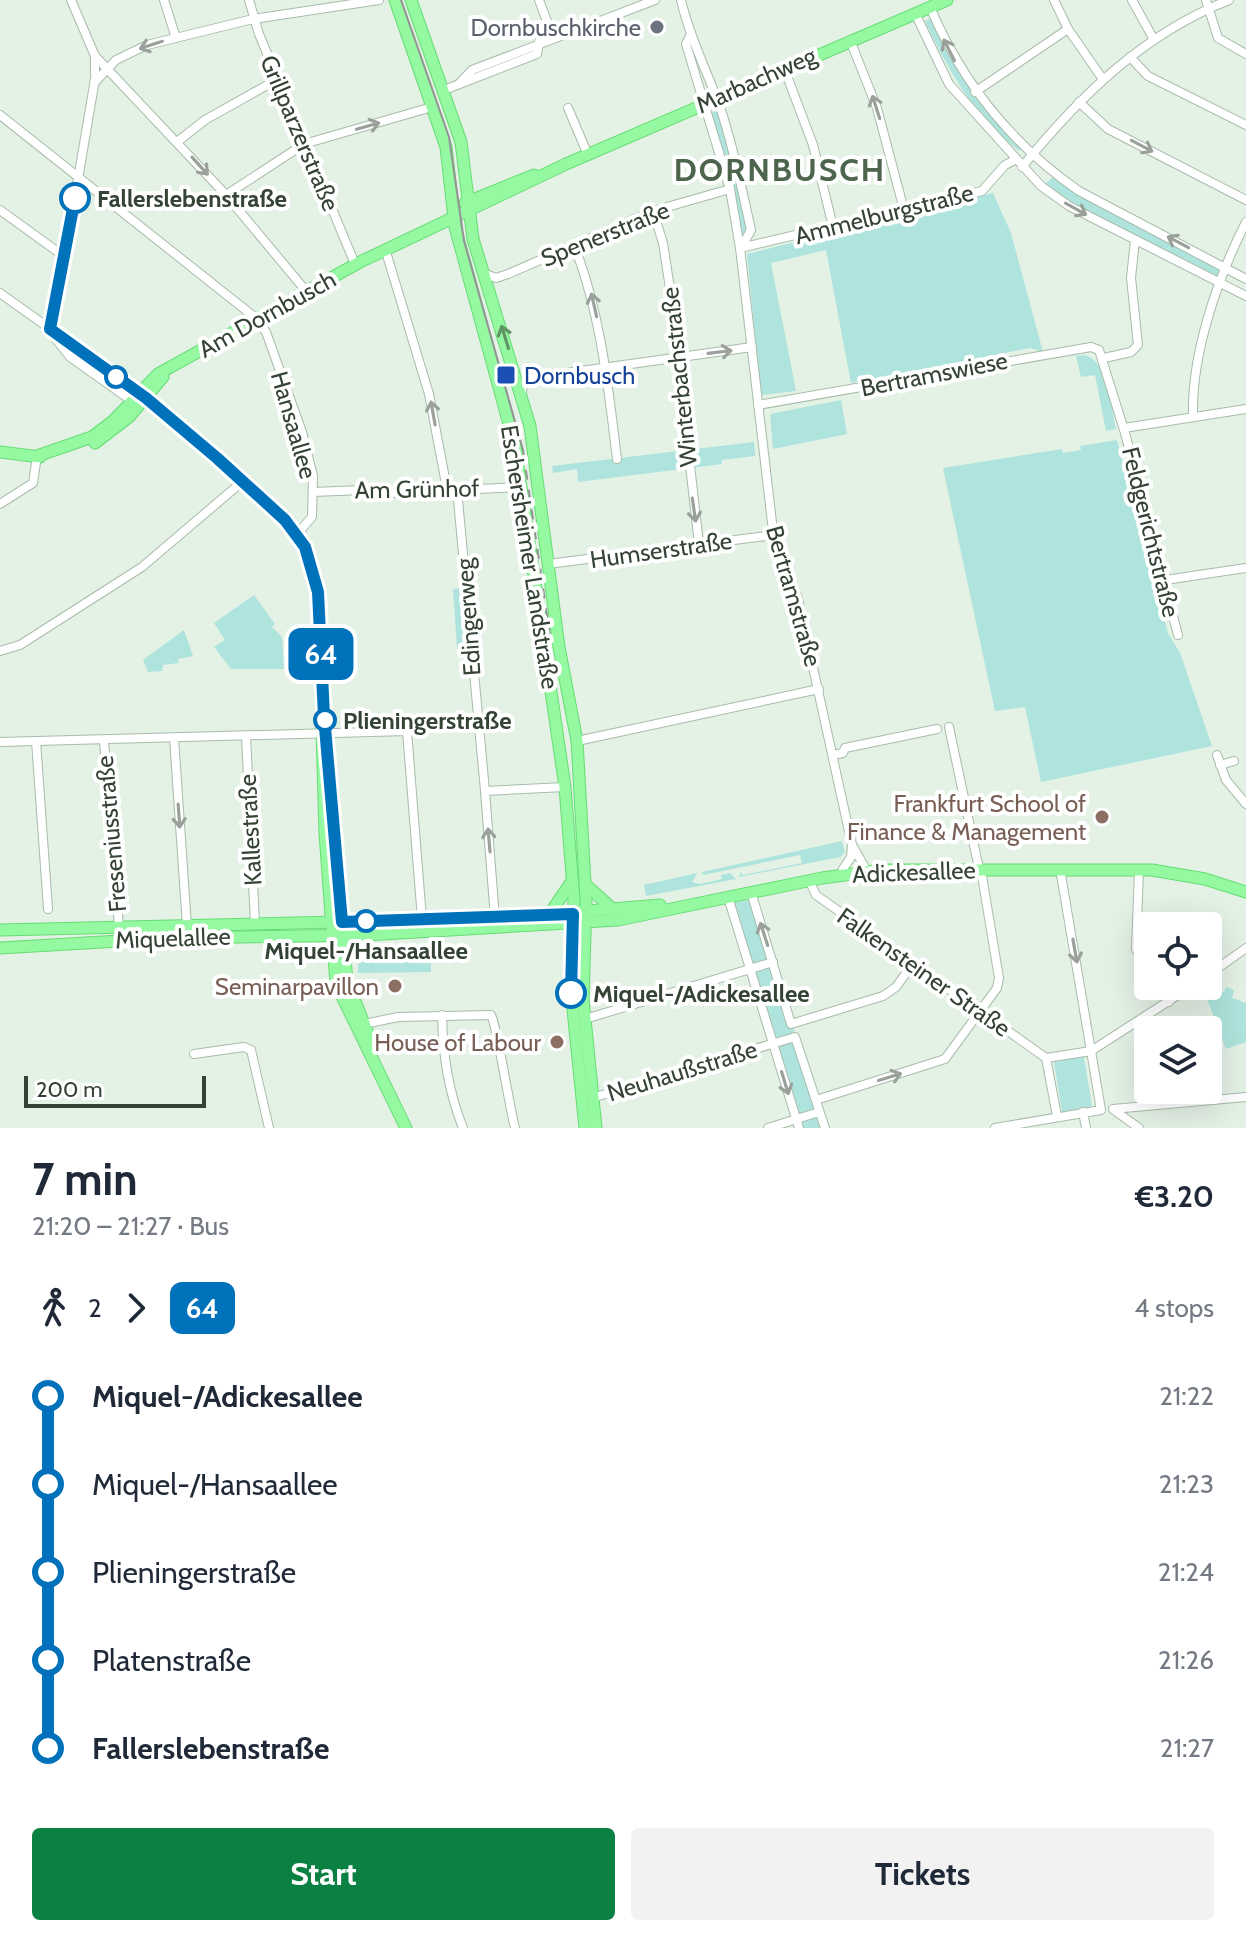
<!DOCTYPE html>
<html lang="en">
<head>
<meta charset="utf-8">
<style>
  body { margin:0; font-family:Cabin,sans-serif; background:#f2f2f3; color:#1f2937; height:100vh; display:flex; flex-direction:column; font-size:30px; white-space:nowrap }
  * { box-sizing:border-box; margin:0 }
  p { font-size:26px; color:#747a83 }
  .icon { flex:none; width:44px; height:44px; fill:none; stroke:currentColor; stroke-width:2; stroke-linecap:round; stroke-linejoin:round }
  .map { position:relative; height:1128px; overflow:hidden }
  .details { display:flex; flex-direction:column; background:#fff; flex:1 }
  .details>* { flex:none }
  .badge { padding:0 16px; border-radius:12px; font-size:28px; line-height:52px }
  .fabs { position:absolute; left:1134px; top:912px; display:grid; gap:16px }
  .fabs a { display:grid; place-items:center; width:88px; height:88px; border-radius:8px; background:#fff; box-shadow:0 8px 32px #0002; font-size:40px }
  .scale { position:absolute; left:24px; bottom:20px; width:182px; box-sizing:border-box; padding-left:8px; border:4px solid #344335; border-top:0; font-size:22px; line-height:28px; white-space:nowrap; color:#344335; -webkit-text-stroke:6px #fff; paint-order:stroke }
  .map>.badge { position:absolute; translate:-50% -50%; box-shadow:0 0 0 4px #fff }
  .legs { display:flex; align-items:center; gap:12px; height:88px; padding:0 32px; font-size:26px }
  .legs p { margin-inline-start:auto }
  .head { display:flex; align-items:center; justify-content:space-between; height:136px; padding:0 32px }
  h1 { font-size:44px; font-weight:700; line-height:60px }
  .button { display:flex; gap:16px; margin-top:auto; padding:16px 32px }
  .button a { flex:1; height:92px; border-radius:8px; background:#0b8043; color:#fff; font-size:32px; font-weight:700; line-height:92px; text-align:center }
  .button a+a { background:#f2f2f3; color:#1f2937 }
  ul { padding:0 32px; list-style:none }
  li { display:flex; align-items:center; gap:28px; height:88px; font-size:30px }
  li i { display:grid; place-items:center; width:12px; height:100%; margin:0 10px; background:currentColor }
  li i::after { content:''; width:20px; height:20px; margin:-10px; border:6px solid; border-radius:50%; background:#fff }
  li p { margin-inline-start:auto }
  li:first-child i { background:linear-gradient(#0000 50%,currentColor 0) }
  li:last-child i { background:linear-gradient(currentColor 50%,#0000 0) }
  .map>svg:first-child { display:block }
  .green { fill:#aee4dd }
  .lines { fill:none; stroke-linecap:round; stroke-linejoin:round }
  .minor-casing { stroke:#a7bca9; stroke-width:10 }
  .major-casing { stroke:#66dd74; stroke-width:13 }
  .minor { stroke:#fff; stroke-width:8 }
  .major { stroke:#95f9a2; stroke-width:11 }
  .tram { stroke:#949494; stroke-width:2 }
  .rail { stroke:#949494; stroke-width:2; stroke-dasharray:10 10; stroke-linecap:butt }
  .oneway { stroke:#9aa19a }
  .oneway2 { stroke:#609566 }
  .line-1-casing { stroke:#fff; stroke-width:18 }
  .line-1 { stroke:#0072bc; stroke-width:12 }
  .worship-dot { fill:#6b7280; stroke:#fff; stroke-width:3 }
  .stop-1-dot { fill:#fff; stroke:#0072bc; stroke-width:4 }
  .transit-dot { fill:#1a4fb4; stroke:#fff; stroke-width:3 }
  .education-dot { fill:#8d6e63; stroke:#fff; stroke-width:3 }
  .labels { text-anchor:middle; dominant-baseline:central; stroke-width:8; stroke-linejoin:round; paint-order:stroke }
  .worship-label { font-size:24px; fill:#5b616d; stroke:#fff; text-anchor:end }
  .street-label { font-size:24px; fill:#344335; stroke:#fff }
  .stop-label { font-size:24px; font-weight:bold; fill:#344335; stroke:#fff; text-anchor:start }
  .transit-label { font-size:24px; fill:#164399; stroke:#fff; text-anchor:start }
  .education-label { font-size:24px; fill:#785e54; stroke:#fff; text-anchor:end }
  .district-label { font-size:32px; font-weight:bold; letter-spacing:2px; fill:#4c654c; stroke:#fff }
</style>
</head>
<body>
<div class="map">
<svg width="1246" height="1128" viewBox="0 0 1246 1128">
  <rect width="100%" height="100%" fill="#e4f1e5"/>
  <g class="green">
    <path d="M931,18C955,70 982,110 1025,149L1018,150C974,116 948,70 925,21Z"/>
    <path d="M718,108L749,232L741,239L712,112Z"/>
    <path d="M1053,177L1221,271L1218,278L1070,202L1045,184Z"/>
    <path d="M993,193L1011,233L1043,352L1030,348L851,383L826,250L771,263L796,391L761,395L747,254Z"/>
    <path d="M1085,355C1109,362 1111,407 1116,429L1106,431L1095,375L1081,377L1076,356Z"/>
    <path d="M841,400L847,434L773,449L770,414Z"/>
    <path d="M1117,440L1168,633L1180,653L1212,746L1041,782L1025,707L995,711L943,468L1062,449L1063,453L1081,450L1080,446Z"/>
    <path d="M754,442L755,456L722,460V464L578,482L577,469L553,473L552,466Z"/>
    <path d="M463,588L464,606L460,607L467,647L457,648L453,589Z"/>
    <path d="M254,595L275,624L272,627L282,637L284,669H231L214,647L225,640L214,623Z"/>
    <path d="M184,630L193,656L178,659L179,663L163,665L162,671L148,672L143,660Z"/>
    <path d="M842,841L845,852L840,857L739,877L741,872L743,875L802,863L800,855L703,875L702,872Z"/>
    <path d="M697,873L692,882L700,884L722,879L721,875L730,873L736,879L646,896L644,885Z"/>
    <path d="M750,900L795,1033L822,1128H797L733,903Z"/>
    <path d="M431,950V972L358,973L359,951Z"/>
    <path d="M1219,982L1220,991L1224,992L1226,987L1234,990L1232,998L1246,1003V1042L1226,1049L1204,991Z"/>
    <path d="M1084,1057L1092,1106L1062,1112L1054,1062Z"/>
  </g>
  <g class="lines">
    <g class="minor-casing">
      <g id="minor">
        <path d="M71,0L95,56L226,195L306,291"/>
        <path d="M164,0L176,38"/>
        <path d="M249,0L259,34L355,264"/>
        <path d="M539,0L553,37"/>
        <path d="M681,0C690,39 708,73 721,110C734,149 742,190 751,230L741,248"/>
        <path d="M1054,0L1068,29L1102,78"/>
        <path d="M1132,0L1153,38"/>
        <path d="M1206,0L1218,38L1246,54"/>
        <path d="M930,7C962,82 1011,144 1079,191L1246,279"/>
        <path d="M915,13L949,84L1041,186L1069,206L1246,296"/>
        <path d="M690,36L686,44L730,189L740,248L773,531L798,599L852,845L864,866"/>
        <path d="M850,40L877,108L904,210"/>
        <path d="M95,56V74"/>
        <path d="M1130,57L1148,76L1246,125"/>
        <path d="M784,68L813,145L833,227"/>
        <path d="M94,83L116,60L147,45L253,19L379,0"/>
        <path d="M459,84L472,70L655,0"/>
        <path d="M444,90L537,54L539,42"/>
        <path d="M975,92L1068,29"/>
        <path d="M1079,102L1108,129L1246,200"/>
        <path d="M568,108L588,155"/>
        <path d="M0,115L257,319L266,332L302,432L313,476L312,517L297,534"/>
        <path d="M177,142L205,120L278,79"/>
        <path d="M1022,167C1080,96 1143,34 1229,0"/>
        <path d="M226,195L304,144L432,107"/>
        <path d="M0,210L65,257"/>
        <path d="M653,211L663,243L669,282L699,544"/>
        <path d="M574,245C601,314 608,386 617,459"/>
        <path d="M740,248L982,191L1005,165L1015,160"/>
        <path d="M386,252L429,394L447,489"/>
        <path d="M483,273L496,278L508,274L653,211L730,189"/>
        <path d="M0,293L140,393"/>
        <path d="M50,329L55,315L95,79"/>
        <path d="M51,333L70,357L132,401"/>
        <path d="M1104,358L1131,352L1138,345L1131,278L1135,240"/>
        <path d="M522,391L524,383L531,378L752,347"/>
        <path d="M758,405L1091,347L1099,350L1125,433L1178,635"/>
        <path d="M1193,417C1191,354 1218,277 1246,222"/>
        <path d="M1124,428L1246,409"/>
        <path d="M457,489L485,791"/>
        <path d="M313,492L363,490L370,494L521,487"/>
        <path d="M0,504L33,483L37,456"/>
        <path d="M548,564L774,535"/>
        <path d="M1165,580L1246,568"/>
        <path d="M0,651L20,645L142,567L243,481"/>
        <path d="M949,727L978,864"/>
        <path d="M246,736L255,924"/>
        <path d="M174,738L187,926"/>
        <path d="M36,741L48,909"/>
        <path d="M104,741L119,927"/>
        <path d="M577,741L819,689"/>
        <path d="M0,742L407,731L422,919"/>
        <path d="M833,755L843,753L845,748L937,729"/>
        <path d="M1217,755L1226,780L1246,804"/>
        <path d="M1220,765L1234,761"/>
        <path d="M843,869L851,857L852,845"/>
        <path d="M1060,869L1091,1051L1192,986"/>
        <path d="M1139,870L1136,949L1148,972"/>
        <path d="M809,880L816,895L1046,1058"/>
        <path d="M751,892L791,1024L883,996L896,987L912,965"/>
        <path d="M728,897L799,1128"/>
        <path d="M495,918L485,791L565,787"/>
        <path d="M1208,975L1246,948"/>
        <path d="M1158,986L1169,1002"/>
        <path d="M442,1015C443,1056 448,1090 463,1128"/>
        <path d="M585,1019L773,962"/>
        <path d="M364,1024L398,1017L491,1015C496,1021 510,1110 515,1128"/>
        <path d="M194,1054L244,1047L251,1050L269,1128"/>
        <path d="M1046,1058L1057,1116"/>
        <path d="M592,1098L795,1037L825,1128"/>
        <path d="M816,1100L945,1059L997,988L999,978L981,870"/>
        <path d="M1113,1109L1246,1097"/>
        <path d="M1114,1110L1139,1128"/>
        <path d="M1083,1112L1086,1128"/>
        <path d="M768,1128L819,1112"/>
        <path d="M995,1128L1101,1110L1091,1051L1046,1058"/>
      </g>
    </g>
    <g class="major-casing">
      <g id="major">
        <path d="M395,0L446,147L455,227L515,446L565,787L574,901L570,980L585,1128"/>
        <path d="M411,0L461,142L473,239L530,426L559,647L577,741L586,900L583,999L596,1128"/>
        <path d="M465,203L534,175"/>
        <path d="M140,393L285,520L305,547L318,592L325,833L336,984L406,1128"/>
        <path d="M95,443L129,417L163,377"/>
        <path d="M0,452L40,457"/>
        <path d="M37,456L92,437L113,421L158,374L360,262L566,164L947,0"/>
        <path d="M332,812L347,981L371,1041"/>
        <path d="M585,884L615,911"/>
        <path d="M549,915L572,881"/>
        <path d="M0,930L502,918L660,905"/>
        <path d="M0,948L171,938L366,935L618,920L822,878L882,870H1152L1205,879L1246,892"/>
      </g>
    </g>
    <use href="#minor" class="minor"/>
    <use href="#major" class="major"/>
    <path class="tram" d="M401,0L449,137L464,241L523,450"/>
    <path class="rail" d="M523,450L551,643"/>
  </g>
  <defs><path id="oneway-shaft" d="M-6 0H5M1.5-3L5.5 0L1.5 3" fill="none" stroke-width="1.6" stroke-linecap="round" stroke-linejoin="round" transform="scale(2)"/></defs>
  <g class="oneway">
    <use href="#oneway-shaft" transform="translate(151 45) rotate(162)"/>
    <use href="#oneway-shaft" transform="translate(949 50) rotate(-117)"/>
    <use href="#oneway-shaft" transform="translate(876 107) rotate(-108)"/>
    <use href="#oneway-shaft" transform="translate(368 126) rotate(-16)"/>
    <use href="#oneway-shaft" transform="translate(1142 146) rotate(28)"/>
    <use href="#oneway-shaft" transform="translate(200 166) rotate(48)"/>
    <use href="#oneway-shaft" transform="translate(1076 209) rotate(29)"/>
    <use href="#oneway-shaft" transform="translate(1178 242) rotate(-152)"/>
    <use href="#oneway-shaft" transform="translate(594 305) rotate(-103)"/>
    <use href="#oneway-shaft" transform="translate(720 352) rotate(-7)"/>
    <use href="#oneway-shaft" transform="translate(433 413) rotate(-100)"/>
    <use href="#oneway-shaft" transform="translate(694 510) rotate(82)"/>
    <use href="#oneway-shaft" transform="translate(179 816) rotate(86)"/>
    <use href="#oneway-shaft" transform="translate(489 840) rotate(-95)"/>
    <use href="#oneway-shaft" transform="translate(764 934) rotate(-108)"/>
    <use href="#oneway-shaft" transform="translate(1075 951) rotate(80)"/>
    <use href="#oneway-shaft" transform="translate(890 1077) rotate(-17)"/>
    <use href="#oneway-shaft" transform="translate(785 1083) rotate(73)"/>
  </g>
  <use class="oneway2" href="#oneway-shaft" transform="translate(505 337) rotate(-107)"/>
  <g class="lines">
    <g class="line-1-casing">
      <path id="line-1" d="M75,198L50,329L146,398L217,458L285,520L305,547L318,592L324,716L342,922L573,914L571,993"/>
    </g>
    <use href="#line-1" class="line-1"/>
  </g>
  <circle class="worship-dot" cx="657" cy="27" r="8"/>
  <g class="stop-1-dot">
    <circle cx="75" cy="198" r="14"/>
    <circle cx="116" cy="377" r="10"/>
    <circle cx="325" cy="720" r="10"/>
    <circle cx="366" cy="921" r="10"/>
    <circle cx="571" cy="993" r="14"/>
  </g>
  <rect class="transit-dot" x="496" y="365" width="20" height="20" rx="4"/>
  <g class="education-dot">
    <circle cx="1102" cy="817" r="8"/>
    <circle cx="395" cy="986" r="8"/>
    <circle cx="557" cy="1042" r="8"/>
  </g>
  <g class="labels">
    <g class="worship-label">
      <text x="641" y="27">Dornbuschkirche</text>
    </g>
    <g class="street-label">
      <text transform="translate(756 80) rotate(-24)">Marbachweg</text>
      <text transform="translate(300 133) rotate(67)">Grillparzerstraße</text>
      <text transform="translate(884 214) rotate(-14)">Ammelburgstraße</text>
      <text transform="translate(605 234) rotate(-22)">Spenerstraße</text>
      <text transform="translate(267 314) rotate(-29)">Am Dornbusch</text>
      <text transform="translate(934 374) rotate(-11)">Bertramswiese</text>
      <text transform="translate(679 377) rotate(-96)">Winterbachstraße</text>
      <text transform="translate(294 425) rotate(74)">Hansaallee</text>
      <text transform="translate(417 489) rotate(-1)">Am Grünhof</text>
      <text transform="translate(1151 532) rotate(76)">Feldgerichtstraße</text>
      <text transform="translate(661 550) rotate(-8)">Humserstraße</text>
      <text transform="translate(530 557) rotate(81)">Eschersheimer Landstraße</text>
      <text transform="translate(794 596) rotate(74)">Bertramstraße</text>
      <text transform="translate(468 617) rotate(-94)">Edingerweg</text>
      <text transform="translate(250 830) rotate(-93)">Kallestraße</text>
      <text transform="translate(111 834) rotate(-95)">Freseniusstraße</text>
      <text transform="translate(914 872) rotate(-2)">Adickesallee</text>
      <text transform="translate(173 938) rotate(-2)">Miquelallee</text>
      <text transform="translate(924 972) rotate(35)">Falkensteiner Straße</text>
      <text transform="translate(682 1071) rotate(-17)">Neuhaußstraße</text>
    </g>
    <g class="stop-label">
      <text x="97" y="198">Fallerslebenstraße</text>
      <text x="343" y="720">Plieningerstraße</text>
      <text x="366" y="950" text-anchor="middle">Miquel-/Hansaallee</text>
      <text x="593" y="993">Miquel-/Adickesallee</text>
    </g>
    <g class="transit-label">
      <text x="524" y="375">Dornbusch</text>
    </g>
    <g class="education-label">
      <text x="1086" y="803">Frankfurt School of<tspan x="1086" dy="28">Finance &amp; Management</tspan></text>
      <text x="379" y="986">Seminarpavillon</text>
      <text x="541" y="1042">House of Labour</text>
    </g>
    <g class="district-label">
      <text x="780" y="169">DORNBUSCH</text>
    </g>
  </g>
</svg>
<div class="fabs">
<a><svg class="icon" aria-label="locate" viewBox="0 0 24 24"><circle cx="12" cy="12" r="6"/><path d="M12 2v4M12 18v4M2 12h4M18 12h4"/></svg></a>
<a><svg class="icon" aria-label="layers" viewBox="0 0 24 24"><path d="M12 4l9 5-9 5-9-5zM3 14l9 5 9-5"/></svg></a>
</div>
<div class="scale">200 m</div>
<b class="badge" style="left:321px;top:654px;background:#0072bc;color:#fff">64</b>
</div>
<section class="details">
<div class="head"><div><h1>7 min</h1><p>21:20 – 21:27 · Bus</p></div><b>€3.20</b></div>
<div class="legs"><svg class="icon" aria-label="walk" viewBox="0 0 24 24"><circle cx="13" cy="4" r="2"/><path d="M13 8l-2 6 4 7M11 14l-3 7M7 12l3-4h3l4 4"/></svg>2<svg class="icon" aria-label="forward" viewBox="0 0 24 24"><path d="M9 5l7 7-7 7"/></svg><b class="badge" style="background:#0072bc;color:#fff">64</b><p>4 stops</p></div>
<ul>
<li><i style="color:#0072bc"></i><b>Miquel-/Adickesallee</b><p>21:22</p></li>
<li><i style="color:#0072bc"></i><span>Miquel-/Hansaallee</span><p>21:23</p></li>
<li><i style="color:#0072bc"></i><span>Plieningerstraße</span><p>21:24</p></li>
<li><i style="color:#0072bc"></i><span>Platenstraße</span><p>21:26</p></li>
<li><i style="color:#0072bc"></i><b>Fallerslebenstraße</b><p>21:27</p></li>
</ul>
<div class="button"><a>Start</a><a>Tickets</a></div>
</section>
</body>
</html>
